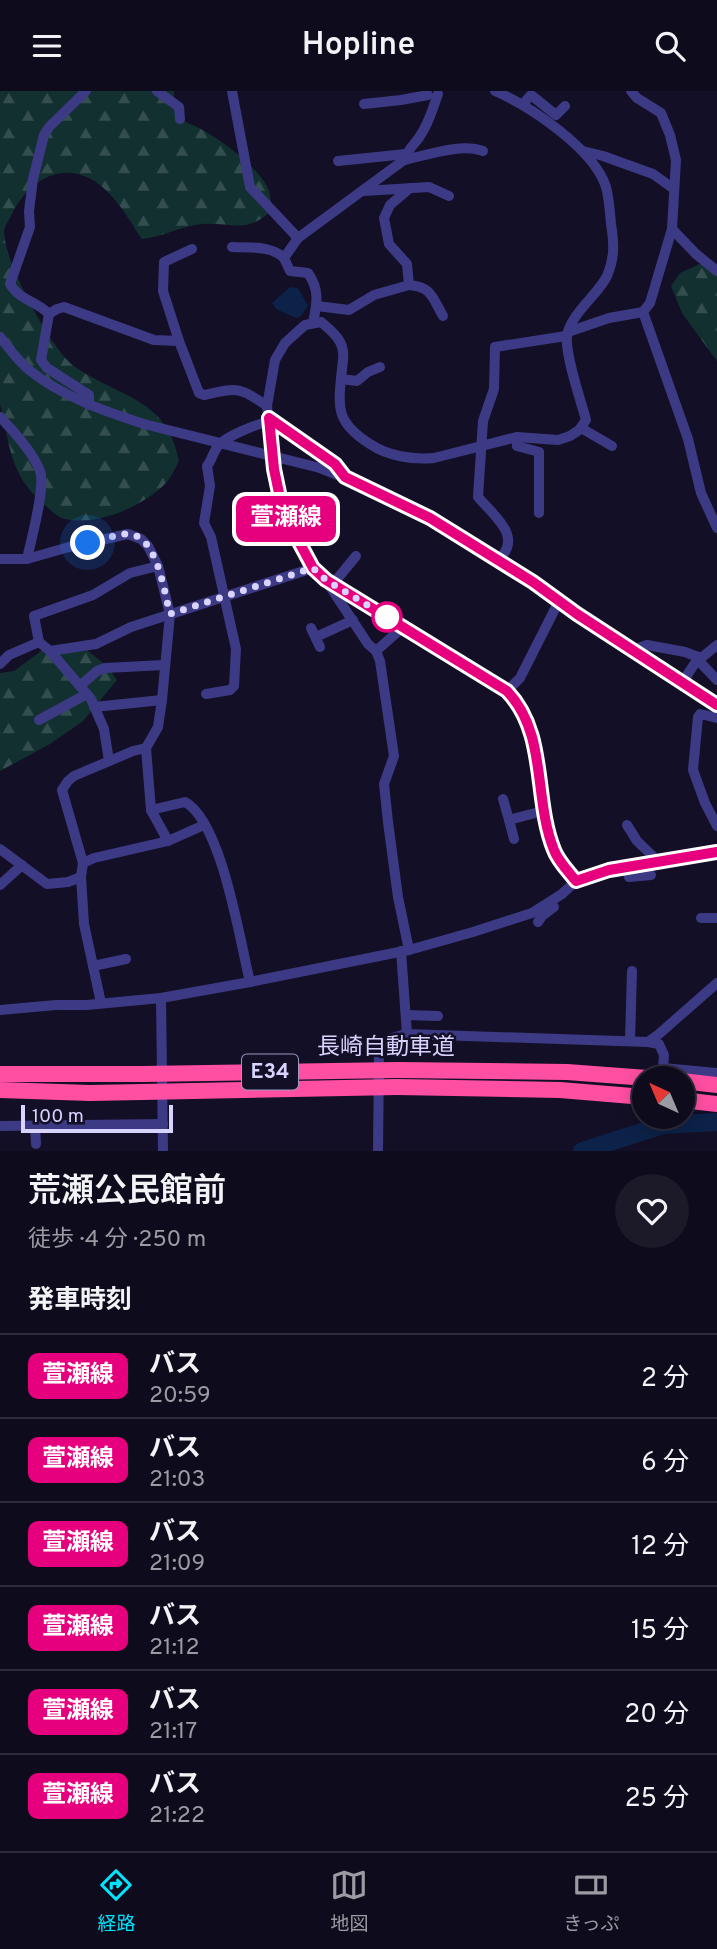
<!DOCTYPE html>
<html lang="ja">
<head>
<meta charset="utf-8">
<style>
  body { margin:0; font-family:Overpass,"Noto Sans JP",sans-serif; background:#1c1929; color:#f1f3f6; height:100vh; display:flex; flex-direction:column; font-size:26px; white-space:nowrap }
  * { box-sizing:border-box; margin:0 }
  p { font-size:23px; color:#9b9ba3 }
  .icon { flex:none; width:38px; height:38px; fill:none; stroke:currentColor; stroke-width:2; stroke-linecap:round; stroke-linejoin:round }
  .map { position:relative; height:1060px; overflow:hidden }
  .details { display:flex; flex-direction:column; background:#0e0b1c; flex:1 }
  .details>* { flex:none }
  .badge { padding:0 14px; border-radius:10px; font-size:24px; line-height:46px }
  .needle { width:46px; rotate:316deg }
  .controls { position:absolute; left:632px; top:975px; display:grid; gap:14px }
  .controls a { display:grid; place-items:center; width:63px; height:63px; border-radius:50%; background:#0e0b1c; box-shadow:0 4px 18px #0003,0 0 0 2px #2e2b3b; font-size:35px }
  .scale { position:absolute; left:21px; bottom:18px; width:152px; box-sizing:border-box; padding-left:7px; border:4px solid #d9d4ff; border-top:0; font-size:19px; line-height:24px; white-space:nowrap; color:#d9d4ff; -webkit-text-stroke:5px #130f26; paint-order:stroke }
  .you { position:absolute; width:35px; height:35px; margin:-18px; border:5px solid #fff; border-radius:50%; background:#1a73e8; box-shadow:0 0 0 10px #1a73e833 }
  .map>.badge { position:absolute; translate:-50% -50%; box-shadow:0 0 0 4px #fff }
  h2 { padding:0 28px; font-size:26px; line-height:63px }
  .round { display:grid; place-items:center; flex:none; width:74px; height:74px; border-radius:37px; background:#1c1929 }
  .head { display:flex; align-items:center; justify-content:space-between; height:119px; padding:0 28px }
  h1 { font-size:33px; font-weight:600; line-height:52px }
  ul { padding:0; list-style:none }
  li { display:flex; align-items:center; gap:21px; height:84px; padding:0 28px; border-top:2px solid #2e2b3b }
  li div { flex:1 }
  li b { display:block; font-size:26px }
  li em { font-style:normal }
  li .badge { min-width:77px; font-weight:700; text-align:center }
  header { display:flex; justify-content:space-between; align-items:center; height:91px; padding:0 28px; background:#0e0b1c; font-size:32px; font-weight:600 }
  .tabs { display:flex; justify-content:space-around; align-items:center; height:98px; border-top:2px solid #2e2b3b; background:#0e0b1c; font-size:19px; color:#9b9ba3 }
  .tabs a { display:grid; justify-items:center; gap:4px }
  .tabs .on { color:#00e5ff }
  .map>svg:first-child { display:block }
  .forest { fill:url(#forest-firs) }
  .water { fill:#0c2248 }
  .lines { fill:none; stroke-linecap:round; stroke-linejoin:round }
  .river { stroke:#0c2248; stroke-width:18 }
  .minor { stroke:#3d3a85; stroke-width:10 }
  .highway { stroke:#ff4fa3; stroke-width:16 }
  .minor-bridge { stroke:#3d3a85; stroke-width:10 }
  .highway-bridge { stroke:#ff4fa3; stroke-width:16 }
  .line-casing { stroke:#fff; stroke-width:16 }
  .line { stroke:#e6007e; stroke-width:10 }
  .walk { stroke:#d9d4ff; stroke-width:7; stroke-dasharray:0 12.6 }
  .stop-dot { fill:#fff; stroke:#e6007e; stroke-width:3.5 }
  .labels { text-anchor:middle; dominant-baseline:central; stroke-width:5; stroke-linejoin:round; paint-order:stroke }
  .shield { fill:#130f26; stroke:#9e99be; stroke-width:2 }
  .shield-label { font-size:21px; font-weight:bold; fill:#d9d4ff }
  .street-label { font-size:23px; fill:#d9d4ff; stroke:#130f26 }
</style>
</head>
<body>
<header><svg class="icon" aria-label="menu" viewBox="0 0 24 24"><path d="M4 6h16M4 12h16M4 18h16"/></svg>Hopline<svg class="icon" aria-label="search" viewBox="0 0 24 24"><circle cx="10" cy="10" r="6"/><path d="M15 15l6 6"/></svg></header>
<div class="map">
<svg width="717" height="1060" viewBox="0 0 717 1060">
  <defs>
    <pattern id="forest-firs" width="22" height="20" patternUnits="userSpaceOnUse" patternTransform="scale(1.75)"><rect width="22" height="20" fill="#12302f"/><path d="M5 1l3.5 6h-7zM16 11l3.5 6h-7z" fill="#344d4e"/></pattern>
  </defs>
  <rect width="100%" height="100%" fill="#130f26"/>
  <g class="forest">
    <path d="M0,0H174C174,5 173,12 174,17C177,29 189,32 199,37C219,47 266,81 270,104C271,109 270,116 270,121C246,143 230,131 202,133C181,135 163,146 142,148C128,127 114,101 91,88C57,70 26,93 11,125C9,129 5,135 4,140C4,145 6,155 8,161C14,186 53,260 74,275C117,306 167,306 179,370C175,377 171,387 165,393C142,416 94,437 62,427C54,424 31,402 26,394C9,371 7,340 0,313Z"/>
    <path d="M706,170L717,174V270L682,222L671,195L680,182Z"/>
    <path d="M45,557L87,559L108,576L117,589L83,630L50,653L0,680V582L14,580Z"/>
  </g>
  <path class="water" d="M290,196L298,197L308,215L300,226L296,227L276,218L272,212Z"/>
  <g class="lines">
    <path class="river" d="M582,1060L663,1034L717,1031"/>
    <g class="minor">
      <path d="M157,0L179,16L180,28"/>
      <path d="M232,0L250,96L298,147"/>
      <path d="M495,0C530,15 594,58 606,96C609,107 610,121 611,133C614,151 615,167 607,185C598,204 569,224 567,246C565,264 581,310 586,329L579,339L570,345L558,349L517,346L434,367C412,369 388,365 370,353C335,331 338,316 342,278C343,269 345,260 340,251C336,243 328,237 321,231L305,234L285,252L275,269L267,315L274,378L283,421L313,477L326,489L507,600C548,643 533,707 554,759C558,770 568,780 576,790"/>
      <path d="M631,0L637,7L661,22L670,44L676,69L672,138L650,212L643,221L688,348L701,402L717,437"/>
      <path d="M364,13L401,9L428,4"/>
      <path d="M523,13L531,4L556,24L565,15"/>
      <path d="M583,60L603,65L653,83L674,98"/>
      <path d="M404,69C428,64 460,52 483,60"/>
      <path d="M338,70L406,63"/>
      <path d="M364,100L429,96L449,105"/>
      <path d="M672,138L696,163L717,180"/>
      <path d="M232,156C249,157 271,154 284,167"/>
      <path d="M192,158L164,171L163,200L179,250L199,302L204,304C237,297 239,295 267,315"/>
      <path d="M409,194C432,196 432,206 443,225"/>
      <path d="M317,215L349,219L374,204L409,194L407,173L389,153L384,127L390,114L410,97"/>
      <path d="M49,223C38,211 18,208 10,193L30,136L29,120L33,88L44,44L49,36L86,0"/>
      <path d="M313,232C317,212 320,199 308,182L290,180L284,167L298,147L404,69C407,59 415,53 420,45C429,32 433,17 438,3"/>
      <path d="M568,241L609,227L643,221"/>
      <path d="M0,246C9,257 18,270 29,279C63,306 104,320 144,333"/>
      <path d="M341,288L357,290L368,281L380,276"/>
      <path d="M89,314V304L47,277L41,269L49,223L57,218L64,216L154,249L179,250"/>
      <path d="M0,326C13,339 34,363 40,380C46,396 31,449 27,468"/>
      <path d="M269,327L335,373L345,386"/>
      <path d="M581,337L612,355"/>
      <path d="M517,346V355L539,361V422"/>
      <path d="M320,377L375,399L430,427L533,491L559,510L717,614"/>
      <path d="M0,468H27L69,456L128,443L141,448L148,455L158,475L170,523L162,609L158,636L146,657L151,719L185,711C222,731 240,851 250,891"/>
      <path d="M498,469C524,446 494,425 478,406L483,330L494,298L495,256L566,245"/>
      <path d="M158,475L130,482L93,504L34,525L39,551L50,560L96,553L131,536L313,477"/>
      <path d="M327,491L368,553L376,560L380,570L394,665L384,693L388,731L398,806L409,859"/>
      <path d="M333,493L356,465"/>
      <path d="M311,537L320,556"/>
      <path d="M316,546L353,529"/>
      <path d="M633,559L647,554L685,561L701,567"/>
      <path d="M50,560L91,608L104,638L109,670"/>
      <path d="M376,560L403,536"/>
      <path d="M698,569L717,589"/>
      <path d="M0,573L9,564L39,551"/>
      <path d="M682,592L695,572L717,554"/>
      <path d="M80,595L97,580L105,577L164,574"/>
      <path d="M507,600L520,587L559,510"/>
      <path d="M206,603L230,599L234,595L236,558L211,446L204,432L210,395L207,375C212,369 213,361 218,355C226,345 257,333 270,330"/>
      <path d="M94,616L162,609"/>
      <path d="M717,627L700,623L698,626L693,679L705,712L717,735"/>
      <path d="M39,629L87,603"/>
      <path d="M503,708L509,729L543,720"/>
      <path d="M151,719L168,750"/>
      <path d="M509,729L514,748"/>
      <path d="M627,734L637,750L658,770"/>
      <path d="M0,758L47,793L68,791L81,786"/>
      <path d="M83,772L94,767L168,750L204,734"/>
      <path d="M626,777L629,786L651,784"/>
      <path d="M0,794L22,774"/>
      <path d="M701,827H717"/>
      <path d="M538,831L542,825L554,816"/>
      <path d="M401,860L407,943L648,951L659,943L717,892"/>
      <path d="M93,875L126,868"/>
      <path d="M161,907L163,1060"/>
      <path d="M101,912L84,833L81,786L83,772L62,699L68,690L74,685L133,660L146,657"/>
      <path d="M0,919L56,914H87L161,907L250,891L409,859L473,841L532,822L562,803L576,790L609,779L717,761"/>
      <path d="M406,924L438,925"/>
      <path d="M630,950L632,880"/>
      <path d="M648,951L659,953L664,964L663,977L717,982"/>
      <path d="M0,1035L163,1033"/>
      <path d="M35,1035L36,1053"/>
      <path d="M378,1060L379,962C384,948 393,946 407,943"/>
    </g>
    <g class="highway">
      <path d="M398,979L567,981L647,987"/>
      <path d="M0,983H143"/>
      <path d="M682,990L717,994"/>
      <path d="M397,996L560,999L644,1006"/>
      <path d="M0,999L90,1002L142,1001"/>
      <path d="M682,1009L717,1013"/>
    </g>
    <path class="minor-bridge" d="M144,333L320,377"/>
    <g class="highway-bridge">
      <path d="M143,983L398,979"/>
      <path d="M142,1001L397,996"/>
    </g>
  </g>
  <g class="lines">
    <g class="line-casing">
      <path id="line" d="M717,614L577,523L533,491L430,427L345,386L335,373L269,327L274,378L283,421L313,477L326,489L507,600C548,643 533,707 554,759C558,770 568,780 576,790L609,779L717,761"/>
    </g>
    <use href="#line" class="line"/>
    <path class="walk" d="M88,452C100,449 114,444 126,443C157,441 164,501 170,523L313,477L326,489L387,526"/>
  </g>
  <circle class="stop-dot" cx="387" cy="526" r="14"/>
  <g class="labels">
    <rect class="shield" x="242" y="963.5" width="56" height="35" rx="5"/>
    <g class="shield-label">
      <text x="270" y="981">E34</text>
    </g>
    <g class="street-label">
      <text x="386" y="957">長崎自動車道</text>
    </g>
  </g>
</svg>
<div class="controls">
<a><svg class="needle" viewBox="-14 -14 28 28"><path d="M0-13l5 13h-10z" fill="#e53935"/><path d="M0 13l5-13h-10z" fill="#9b9ba3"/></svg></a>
</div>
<div class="scale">100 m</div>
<div class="you" style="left:88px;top:452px"></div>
<b class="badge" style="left:286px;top:428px;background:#e6007e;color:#fff">萱瀬線</b>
</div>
<section class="details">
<div class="head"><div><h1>荒瀬公民館前</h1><p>徒歩 · 4 分 · 250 m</p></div><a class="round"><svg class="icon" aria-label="heart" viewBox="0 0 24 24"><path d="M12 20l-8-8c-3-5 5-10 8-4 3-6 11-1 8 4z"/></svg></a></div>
<h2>発車時刻</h2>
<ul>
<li><span class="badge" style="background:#e6007e;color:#fff">萱瀬線</span><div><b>バス</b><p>20:59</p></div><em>2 分</em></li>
<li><span class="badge" style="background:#e6007e;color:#fff">萱瀬線</span><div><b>バス</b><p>21:03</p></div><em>6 分</em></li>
<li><span class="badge" style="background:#e6007e;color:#fff">萱瀬線</span><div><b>バス</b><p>21:09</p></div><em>12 分</em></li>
<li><span class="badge" style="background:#e6007e;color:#fff">萱瀬線</span><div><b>バス</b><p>21:12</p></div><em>15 分</em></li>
<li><span class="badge" style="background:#e6007e;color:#fff">萱瀬線</span><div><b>バス</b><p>21:17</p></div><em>20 分</em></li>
<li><span class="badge" style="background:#e6007e;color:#fff">萱瀬線</span><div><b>バス</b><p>21:22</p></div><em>25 分</em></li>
</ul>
</section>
<nav class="tabs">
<a class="on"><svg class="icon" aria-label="directions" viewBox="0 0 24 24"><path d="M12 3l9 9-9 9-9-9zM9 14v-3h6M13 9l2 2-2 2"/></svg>経路</a>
<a><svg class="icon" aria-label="map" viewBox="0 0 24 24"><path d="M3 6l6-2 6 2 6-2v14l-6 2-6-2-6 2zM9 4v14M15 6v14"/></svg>地図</a>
<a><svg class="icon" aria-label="tickets" viewBox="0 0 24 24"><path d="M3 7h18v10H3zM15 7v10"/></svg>きっぷ</a>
</nav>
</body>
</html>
